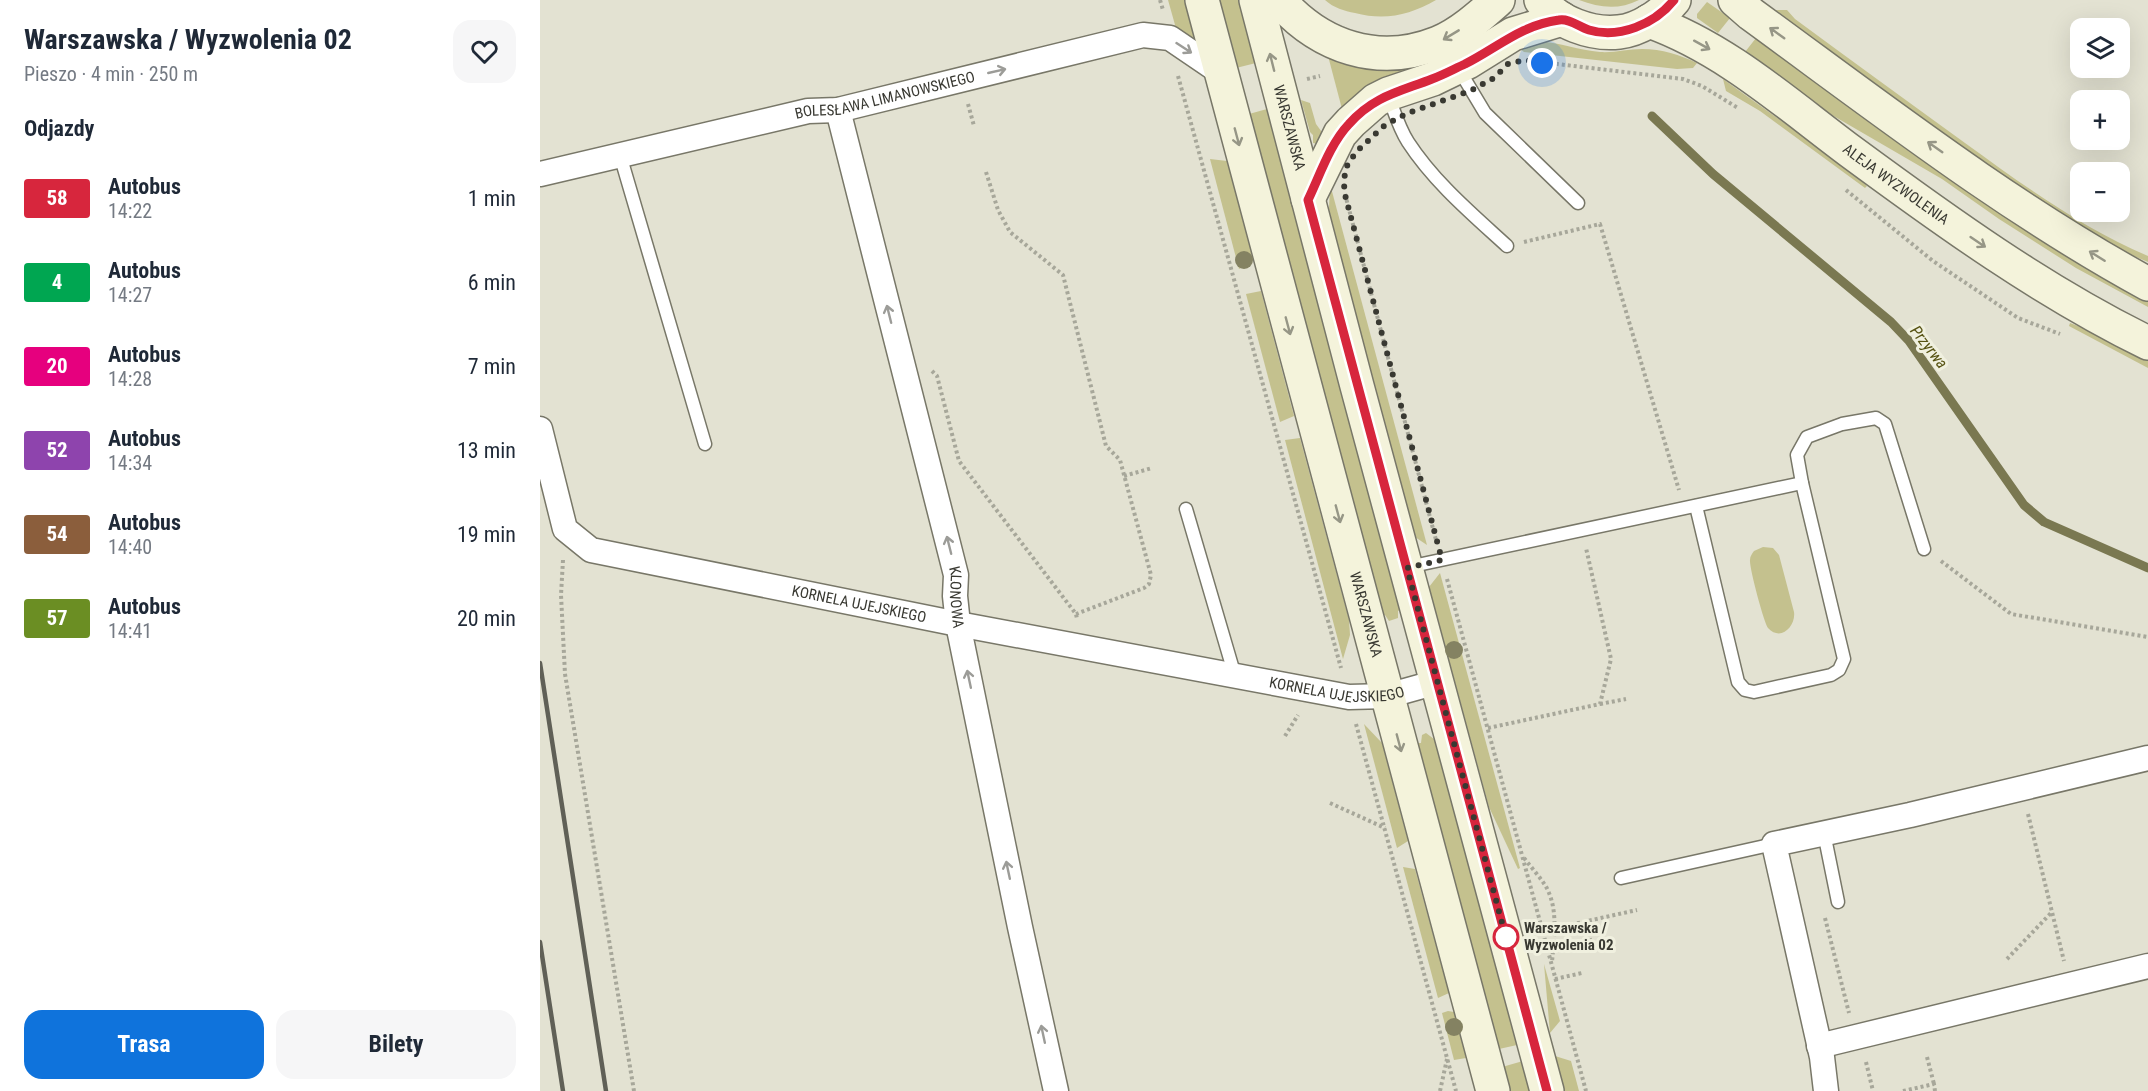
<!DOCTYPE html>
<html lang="pl">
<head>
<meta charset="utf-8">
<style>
  body { margin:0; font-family:"Roboto Condensed",sans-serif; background:#f6f6f7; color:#1f2937; height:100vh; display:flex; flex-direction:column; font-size:22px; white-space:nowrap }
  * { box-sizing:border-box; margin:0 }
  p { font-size:20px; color:#747a83 }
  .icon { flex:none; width:33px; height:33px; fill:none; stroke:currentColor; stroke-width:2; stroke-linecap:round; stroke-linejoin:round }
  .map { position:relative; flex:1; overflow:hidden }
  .drawer { display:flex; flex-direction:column; background:#fff; width:540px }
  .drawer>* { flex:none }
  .badge { padding:0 12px; border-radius:4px; font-size:21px; line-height:39px }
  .tools { position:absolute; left:1530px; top:18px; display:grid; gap:12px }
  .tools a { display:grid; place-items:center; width:60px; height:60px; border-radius:12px; background:#fff; box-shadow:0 6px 24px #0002; font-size:30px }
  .you { position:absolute; width:30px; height:30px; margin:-15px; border:4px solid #fff; border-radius:50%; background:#1a73e8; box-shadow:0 0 0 9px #1a73e833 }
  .map>.badge { position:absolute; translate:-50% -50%; box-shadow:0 0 0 3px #fff }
  h2 { padding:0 24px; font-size:22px; line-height:54px }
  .round { display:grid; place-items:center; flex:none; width:63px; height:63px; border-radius:18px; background:#f6f6f7 }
  .overview { display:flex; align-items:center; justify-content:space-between; height:102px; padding:0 24px }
  h1 { font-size:28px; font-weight:700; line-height:45px }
  .cta { display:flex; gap:12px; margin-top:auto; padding:12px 24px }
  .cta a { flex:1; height:69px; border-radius:18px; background:#0f73dc; color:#fff; font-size:24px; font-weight:700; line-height:69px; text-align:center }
  .cta a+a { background:#f6f6f7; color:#1f2937 }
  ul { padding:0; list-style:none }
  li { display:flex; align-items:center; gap:18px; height:84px; padding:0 24px }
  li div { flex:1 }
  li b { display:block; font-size:22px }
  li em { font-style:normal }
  li .badge { min-width:66px; font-weight:700; text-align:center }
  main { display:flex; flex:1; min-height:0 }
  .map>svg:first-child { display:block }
  .green { fill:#c4c18e }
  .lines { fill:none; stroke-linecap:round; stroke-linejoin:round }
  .stream { stroke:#7a7851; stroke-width:9 }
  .service-casing { stroke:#787768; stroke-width:15 }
  .minor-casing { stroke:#787768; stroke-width:27 }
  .secondary-casing { stroke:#787768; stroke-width:36 }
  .path { stroke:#a7a79a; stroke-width:4; stroke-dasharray:3 3; stroke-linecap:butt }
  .service { stroke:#fff; stroke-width:12 }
  .minor { stroke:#fff; stroke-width:24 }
  .secondary { stroke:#f4f3db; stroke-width:33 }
  .rail { stroke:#606057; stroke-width:4.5 }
  .tree { fill:#848262 }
  .oneway { stroke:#969686 }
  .oneway2 { stroke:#9c9c98 }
  .line-casing { stroke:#fff; stroke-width:14 }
  .line { stroke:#d7263d; stroke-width:9 }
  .walk { stroke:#393932; stroke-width:6; stroke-dasharray:0 10.8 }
  .stop-dot { fill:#fff; stroke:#d7263d; stroke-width:3 }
  .labels { text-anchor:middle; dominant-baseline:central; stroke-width:6; stroke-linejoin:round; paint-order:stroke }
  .street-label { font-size:15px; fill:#393932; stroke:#f0f0df }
  .stop-label { font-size:15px; font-weight:bold; fill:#393932; stroke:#f0f0df; text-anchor:start }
  .water-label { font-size:16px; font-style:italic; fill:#575313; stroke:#f0f0df }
</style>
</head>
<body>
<main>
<section class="drawer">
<div class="overview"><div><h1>Warszawska / Wyzwolenia 02</h1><p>Pieszo · 4 min · 250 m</p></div><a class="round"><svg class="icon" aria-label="heart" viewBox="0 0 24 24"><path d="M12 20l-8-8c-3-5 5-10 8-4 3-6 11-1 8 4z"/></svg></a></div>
<h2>Odjazdy</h2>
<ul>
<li><span class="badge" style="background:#d7263d;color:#fff">58</span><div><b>Autobus</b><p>14:22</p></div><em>1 min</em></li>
<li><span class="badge" style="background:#00a651;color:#fff">4</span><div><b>Autobus</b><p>14:27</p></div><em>6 min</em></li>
<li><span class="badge" style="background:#e6007e;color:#fff">20</span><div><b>Autobus</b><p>14:28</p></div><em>7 min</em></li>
<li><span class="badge" style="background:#8e44ad;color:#fff">52</span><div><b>Autobus</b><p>14:34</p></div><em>13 min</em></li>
<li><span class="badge" style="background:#8b5e3c;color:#fff">54</span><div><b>Autobus</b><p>14:40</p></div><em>19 min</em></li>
<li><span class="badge" style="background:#6b8e23;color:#fff">57</span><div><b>Autobus</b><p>14:41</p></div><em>20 min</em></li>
</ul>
<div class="cta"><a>Trasa</a><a>Bilety</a></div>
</section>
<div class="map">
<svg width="1608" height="1091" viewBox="0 0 1608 1091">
  <rect width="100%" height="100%" fill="#e3e2d2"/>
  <g class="green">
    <path d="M628,0H644L655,41L637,32Z"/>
    <path d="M678,0H699L716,63L696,68Z"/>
    <path d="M785,0H896C870,15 845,21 815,13C804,11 794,8 785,0Z"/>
    <path d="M1039,0H1099C1079,10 1060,8 1039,0Z"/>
    <path d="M1167,2L1190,18L1178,33L1157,18V14Z"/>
    <path d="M1235,10H1247L1255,19C1311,60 1368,102 1425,143C1483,185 1542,228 1608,256V262L1582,251L1547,231L1459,172L1455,171Z"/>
    <path d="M1216,38C1343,131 1469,227 1608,302V307L1536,268L1459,219L1402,179L1285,111L1205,52Z"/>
    <path d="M999,41C1020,43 1039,50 1060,52C1074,53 1088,49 1102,49C1122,49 1140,55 1157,63L1153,68L1137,69L984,52L976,46Z"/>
    <path d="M935,42L802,109L787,52Z"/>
    <path d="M1183,79L1300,163L1302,167L1310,170L1327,186L1325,188L1220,111L1186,91Z"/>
    <path d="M761,100L770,103L776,124L784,135L777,144L773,143V135L770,132Z"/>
    <path d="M727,109L860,610L858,611V618L849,621L845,615H843L709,114Z"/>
    <path d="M670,159L687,161L713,259L699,269Z"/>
    <path d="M790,184L887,545L875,537L798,250L789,209Z"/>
    <path d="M721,291L754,416L740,422L706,294Z"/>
    <path d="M1530,323L1546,329L1608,361V368L1529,326Z"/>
    <path d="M760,438L809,620L810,635L803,659L745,440Z"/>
    <path d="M1223,547L1233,548L1239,555L1254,612C1256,626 1241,642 1228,628C1224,623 1209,567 1210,560C1210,556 1212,554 1214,551Z"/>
    <path d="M900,573L980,868L978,869L949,807L889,587Z"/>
    <path d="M824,724L842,743L868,841L857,848Z"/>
    <path d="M886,733L894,739L896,744L977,1045L959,1049L879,751V743H881L882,735Z"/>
    <path d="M863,867L875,869L909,993L898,998Z"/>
    <path d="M1004,964L1020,1021L1010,1033Z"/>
    <path d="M908,1011L914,1012L926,1058L914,1060L902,1013Z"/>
    <path d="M1015,1056L1031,1061L1039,1091H1024Z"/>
    <path d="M983,1061L991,1091H969L962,1067Z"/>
  </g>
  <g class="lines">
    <path class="stream" d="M1112,116L1173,174L1351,322L1369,341L1484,505L1504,522L1608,568"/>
    <g class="service-casing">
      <g id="service">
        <path d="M918,68L945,113L1038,203"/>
        <path d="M848,95C854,111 859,128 868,142C894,182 932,214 967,246"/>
        <path d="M80,155L165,444"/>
        <path d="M1156,506L1198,682L1205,690L1214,692L1291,675L1299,670L1304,659L1262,483"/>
        <path d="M646,509L695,676"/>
        <path d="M868,567L1262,483L1257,455L1267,437L1302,424L1336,418L1345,424L1384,549"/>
        <path d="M1284,833L1298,902"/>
        <path d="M1081,878L1234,844"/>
      </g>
    </g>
    <g class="minor-casing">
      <g id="minor">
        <path id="s1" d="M298,110L416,575L415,596L418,624L480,927L516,1091"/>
        <path id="s2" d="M0,174L268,111L298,110L603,35L630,38L680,72"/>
        <path id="s3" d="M0,429L25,529L51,550L418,624L809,697L847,696L897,682"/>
        <path d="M1279,1046L1608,966"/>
        <path d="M1286,1091L1282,1057L1234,844L1370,815L1608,758"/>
      </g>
    </g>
    <g class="secondary-casing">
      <g id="secondary">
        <path id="s4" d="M662,0L953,1091"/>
        <path id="s5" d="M716,0L817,386L1007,1091"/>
        <path d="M739,0C780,47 838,67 898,43C920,34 940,16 958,0"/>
        <path d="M1001,0C1017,23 1052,35 1079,32C1099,30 1122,15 1134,0"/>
        <path d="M1195,0L1211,14C1340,108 1467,207 1608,284"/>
        <path id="s6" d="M1109,21C1185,48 1247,104 1310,151C1405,221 1502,291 1608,343"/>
        <path d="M768,199L800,134L811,122L836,100L848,94L893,79L928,62L973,34L1022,19"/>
      </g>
    </g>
    <g class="path">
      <path d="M620,0L623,10"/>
      <path d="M992,61L1143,79L1162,86L1198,108"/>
      <path d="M638,76L801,668"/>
      <path d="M767,79L780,76"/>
      <path d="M428,104L434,126"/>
      <path d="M446,172L458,210L470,232L523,275L566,446L580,460L611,575L609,584L604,588L536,614"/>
      <path d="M1306,190L1393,261L1478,318L1520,334"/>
      <path d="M805,194L896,540"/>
      <path d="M984,242L1060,224L1139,490"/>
      <path d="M392,371L397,376L419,461L536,614L537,619"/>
      <path d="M584,476L612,468"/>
      <path d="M23,560L21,595L25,674L94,1091"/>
      <path d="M1401,561L1471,614L1608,637"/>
      <path d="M907,579L1046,1091"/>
      <path d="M1060,704L1086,699"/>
      <path d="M816,724L916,1091"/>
      <path d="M948,728L1060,704L1071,659L1046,548"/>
      <path d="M745,736L758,715"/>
      <path d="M790,803L845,828"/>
      <path d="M1488,814L1524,961"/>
      <path d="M984,858C991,867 999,876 1005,885C1019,908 1014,937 1012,962"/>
      <path d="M1285,918L1309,1013"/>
      <path d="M1045,921L1052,947"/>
      <path d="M1002,931L1097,910"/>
      <path d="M1467,959L1511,913"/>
      <path d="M1015,979L1042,973"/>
      <path d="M1387,1057L1394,1084"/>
      <path d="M1326,1062L1333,1091"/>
      <path d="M900,1091L907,1059"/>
      <path d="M1363,1091L1394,1084L1395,1091"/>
    </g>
    <use href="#service" class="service"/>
    <use href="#minor" class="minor"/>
    <use href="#secondary" class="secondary"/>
    <g class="rail">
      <path d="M0,663L66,1091"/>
      <path d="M0,942L23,1091"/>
    </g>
  </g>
  <g class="tree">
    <circle cx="704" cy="260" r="9"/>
    <circle cx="914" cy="650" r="9"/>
    <circle cx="914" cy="1027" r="9"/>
  </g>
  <defs><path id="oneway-shaft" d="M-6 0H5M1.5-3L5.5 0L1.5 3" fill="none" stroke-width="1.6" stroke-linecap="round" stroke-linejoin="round" transform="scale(1.5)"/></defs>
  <g class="oneway">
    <use href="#oneway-shaft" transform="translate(1237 33) rotate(-144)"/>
    <use href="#oneway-shaft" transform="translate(911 35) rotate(149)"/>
    <use href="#oneway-shaft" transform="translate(1162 45) rotate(29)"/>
    <use href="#oneway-shaft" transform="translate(732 62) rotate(-104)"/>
    <use href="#oneway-shaft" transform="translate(697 137) rotate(75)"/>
    <use href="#oneway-shaft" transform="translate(1395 147) rotate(-145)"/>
    <use href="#oneway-shaft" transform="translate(1438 242) rotate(34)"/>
    <use href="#oneway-shaft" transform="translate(1557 256) rotate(-148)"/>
    <use href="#oneway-shaft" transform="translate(748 326) rotate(75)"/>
    <use href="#oneway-shaft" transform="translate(798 514) rotate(75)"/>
    <use href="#oneway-shaft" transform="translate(859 743) rotate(75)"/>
  </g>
  <g class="oneway2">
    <use href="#oneway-shaft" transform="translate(644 48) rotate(33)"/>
    <use href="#oneway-shaft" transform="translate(457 71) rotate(-13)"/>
    <use href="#oneway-shaft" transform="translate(349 314) rotate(-104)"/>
    <use href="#oneway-shaft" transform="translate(409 545) rotate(-104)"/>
    <use href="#oneway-shaft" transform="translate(429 679) rotate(-102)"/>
    <use href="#oneway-shaft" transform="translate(468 870) rotate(-102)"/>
    <use href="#oneway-shaft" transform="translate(503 1034) rotate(-102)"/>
  </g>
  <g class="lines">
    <g class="line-casing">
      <path id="line" d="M1007,1091L768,200C780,175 790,144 809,124C834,96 859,92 892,79C903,75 914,69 925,64C957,48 981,25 1019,20C1029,18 1039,27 1049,30C1079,39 1115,24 1134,0"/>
    </g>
    <use href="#line" class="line"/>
    <path class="walk" d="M966,937L968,945L867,568L902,560L804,191L805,169L816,152L845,125L868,113L930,91L954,78L968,64L985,60L1002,63"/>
  </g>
  <circle class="stop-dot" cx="966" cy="937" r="12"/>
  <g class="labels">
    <g class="street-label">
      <text stroke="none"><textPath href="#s2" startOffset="354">BOLESŁAWA LIMANOWSKIEGO</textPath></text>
      <text stroke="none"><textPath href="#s5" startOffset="132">WARSZAWSKA</textPath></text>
      <text stroke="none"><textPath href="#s6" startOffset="297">ALEJA WYZWOLENIA</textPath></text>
      <text stroke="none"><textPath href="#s1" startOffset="502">KLONOWA</textPath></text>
      <text stroke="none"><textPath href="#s3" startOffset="410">KORNELA UJEJSKIEGO</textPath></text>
      <text stroke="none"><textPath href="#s4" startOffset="636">WARSZAWSKA</textPath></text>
      <text stroke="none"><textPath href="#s3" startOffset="896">KORNELA UJEJSKIEGO</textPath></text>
    </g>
    <g class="stop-label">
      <text x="984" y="928">Warszawska /<tspan x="984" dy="17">Wyzwolenia 02</tspan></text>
    </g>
    <g class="water-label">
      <text transform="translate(1389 347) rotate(52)">Przyrwa</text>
    </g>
  </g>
</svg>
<div class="tools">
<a><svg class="icon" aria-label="layers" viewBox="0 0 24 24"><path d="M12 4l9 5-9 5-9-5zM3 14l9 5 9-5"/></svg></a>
<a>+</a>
<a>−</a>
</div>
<div class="you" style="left:1002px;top:63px"></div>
</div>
</main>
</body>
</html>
